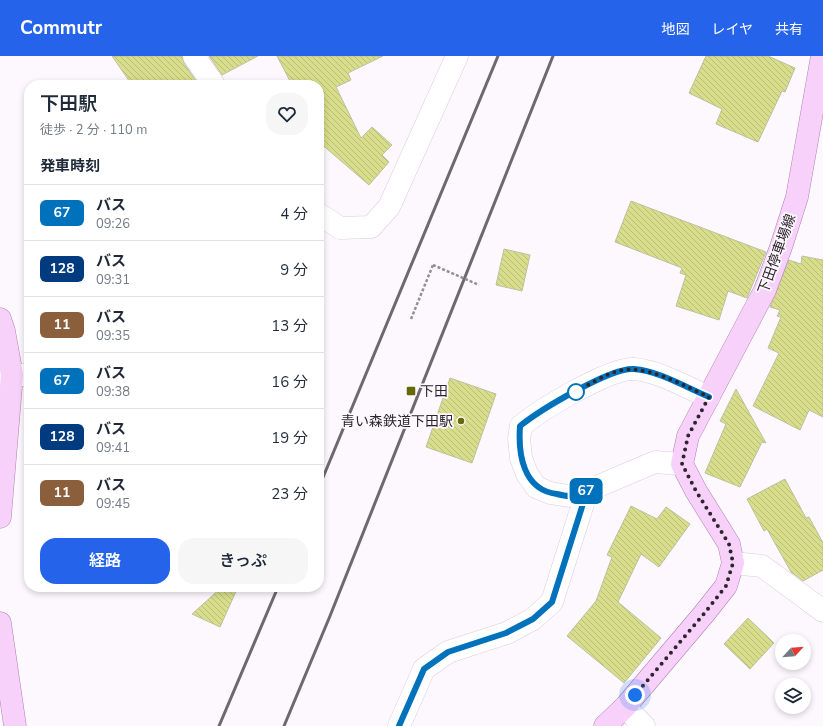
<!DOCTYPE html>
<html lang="ja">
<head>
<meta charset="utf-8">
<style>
  body { margin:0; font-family:"Nunito Sans","Noto Sans JP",sans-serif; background:#f6f6f7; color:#1f2937; height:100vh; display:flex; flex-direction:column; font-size:15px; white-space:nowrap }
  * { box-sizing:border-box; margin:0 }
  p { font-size:13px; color:#747a83 }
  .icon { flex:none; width:22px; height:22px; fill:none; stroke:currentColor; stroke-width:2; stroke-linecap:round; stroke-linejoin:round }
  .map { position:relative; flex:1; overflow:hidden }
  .sheet { position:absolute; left:24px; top:24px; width:300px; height:512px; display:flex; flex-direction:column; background:#fff; border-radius:16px; box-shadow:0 2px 6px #0003 }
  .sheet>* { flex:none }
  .badge { padding:0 8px; border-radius:6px; font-size:14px; line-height:26px }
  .needle { width:26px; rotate:64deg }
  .controls { position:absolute; left:775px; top:578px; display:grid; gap:8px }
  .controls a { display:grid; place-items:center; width:36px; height:36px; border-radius:50%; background:#fff; box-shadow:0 2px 6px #0003; font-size:20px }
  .you { position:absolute; width:20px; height:20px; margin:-10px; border:3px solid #fff; border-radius:50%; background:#1a73e8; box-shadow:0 0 0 6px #1a73e833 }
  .map>.badge { position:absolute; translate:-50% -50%; box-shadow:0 0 0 2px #fff }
  h2 { padding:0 16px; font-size:15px; line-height:36px }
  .round { display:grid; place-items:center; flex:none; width:42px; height:42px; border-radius:16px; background:#f6f6f7 }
  .summary { display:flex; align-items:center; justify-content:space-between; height:68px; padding:0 16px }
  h1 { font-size:19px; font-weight:600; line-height:30px }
  .primary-button { display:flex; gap:8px; margin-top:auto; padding:8px 16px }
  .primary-button a { flex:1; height:46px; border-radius:16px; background:#2563eb; color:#fff; font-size:16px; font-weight:600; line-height:46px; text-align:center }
  .primary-button a+a { background:#f6f6f7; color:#1f2937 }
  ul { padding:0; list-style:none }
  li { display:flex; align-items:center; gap:12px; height:56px; padding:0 16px; border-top:1px solid #e0e1e3 }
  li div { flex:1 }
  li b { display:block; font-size:15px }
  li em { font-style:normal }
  li .badge { min-width:44px; font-weight:700; text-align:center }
  header { display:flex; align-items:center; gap:24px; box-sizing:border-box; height:56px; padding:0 20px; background:#2563eb; color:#fff }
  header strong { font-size:19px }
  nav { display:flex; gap:22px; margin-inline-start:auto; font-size:14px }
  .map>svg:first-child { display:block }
  .building { fill:url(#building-back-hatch); stroke:#bdc0a2 }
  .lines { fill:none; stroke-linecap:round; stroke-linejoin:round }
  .minor-casing { stroke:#dfc9e0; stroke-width:23 }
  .major-casing { stroke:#ae81b1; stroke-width:23 }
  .path { stroke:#948e95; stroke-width:2.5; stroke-dasharray:3 2; stroke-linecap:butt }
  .minor { stroke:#fff; stroke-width:22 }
  .major { stroke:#f8d1fb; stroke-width:22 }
  .rail { stroke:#6f6870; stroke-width:3 }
  .path-bridge { stroke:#948e95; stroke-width:2.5; stroke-dasharray:3 2; stroke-linecap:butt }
  .line-casing { stroke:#fff; stroke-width:9 }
  .line { stroke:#0072bc; stroke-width:6 }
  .walk { stroke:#2d252e; stroke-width:4; stroke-dasharray:0 7.2 }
  .poi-dot { fill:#656907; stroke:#fdf8fd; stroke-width:1.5 }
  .stop-dot { fill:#fff; stroke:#0072bc; stroke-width:2 }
  .labels { text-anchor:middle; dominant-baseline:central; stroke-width:3.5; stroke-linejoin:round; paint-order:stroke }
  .street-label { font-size:14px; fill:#2d252e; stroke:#fdf8fd }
  .poi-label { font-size:14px; fill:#2d252e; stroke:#fdf8fd; text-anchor:start }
</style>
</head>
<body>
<header>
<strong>Commutr</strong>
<nav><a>地図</a><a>レイヤ</a><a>共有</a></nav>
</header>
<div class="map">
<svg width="823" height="670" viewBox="0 0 823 670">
  <defs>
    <pattern id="building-back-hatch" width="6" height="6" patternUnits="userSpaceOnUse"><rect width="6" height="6" fill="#d7dd8b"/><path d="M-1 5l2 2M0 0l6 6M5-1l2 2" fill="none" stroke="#b9be78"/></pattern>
  </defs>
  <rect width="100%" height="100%" fill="#fdf8fd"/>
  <g class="building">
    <path d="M112,0H182L184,7L199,29H132Z"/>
    <path d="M209,0H258L222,19Z"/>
    <path d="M277,0H383L348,17L351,24L336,31L361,82L372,71L392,89L382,99L389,106L369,129L319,86V29H292Z"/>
    <path d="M706,0H768L795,12L785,36L782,35L758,86L716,68L722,53L689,37Z"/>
    <path d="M631,145L766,196L747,242L728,235L719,264L676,250L686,219L680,217L682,212L615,186Z"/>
    <path d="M504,193L530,199L522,235L496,229Z"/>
    <path d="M802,200L823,204V361L809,354L800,374L753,350L779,297L768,292L781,261L777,260L780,254L770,251L789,204L801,208Z"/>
    <path d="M450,322L496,338L472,407L426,391Z"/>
    <path d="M736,333L766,387L762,386L740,431L705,417L726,368L720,365Z"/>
    <path d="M785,423L806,462L809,461L823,487V514L803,525L791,516L767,473L764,475L747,443Z"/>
    <path d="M631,450L657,463L666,451L690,468L659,511L641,498L618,546L661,582L624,627L567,580L596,545L612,501L607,499Z"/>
    <path d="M222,531H238L220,571L192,558Z"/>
    <path d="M748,562L774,587L750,613L724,588Z"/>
  </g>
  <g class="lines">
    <g class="minor-casing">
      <g id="minor">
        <path d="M194,0L214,29"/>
        <path d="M319,158L340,172L371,171L389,151L457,0"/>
        <path d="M0,319H29"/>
        <path d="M682,408L655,406L587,435L569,440L550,437L536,431L527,418L521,402L519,383L521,370C540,354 611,311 634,313C659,315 685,331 709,341"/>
        <path d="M733,507L762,510L823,555"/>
        <path d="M625,651L644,670"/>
        <path d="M399,670L424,613L448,596L507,577L533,563L552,546L587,435"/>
      </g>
    </g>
    <g class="major-casing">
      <g id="major">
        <path d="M0,263L4,275L12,319L0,461"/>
        <path d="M0,567L15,670"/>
        <path d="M605,670L625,651L703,559L726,530L733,507L729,488L696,435L682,408L688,380L765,234L781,191L797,141L822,0"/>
      </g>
    </g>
    <path class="path" d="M411,263L433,209"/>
    <use href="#minor" class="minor"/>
    <use href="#major" class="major"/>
    <g class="rail">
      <path d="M319,431L498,0"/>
      <path d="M219,670L278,531"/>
      <path d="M284,670L330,560L553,0"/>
    </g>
    <path class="path-bridge" d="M433,209L479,229"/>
  </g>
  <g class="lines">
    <g class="line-casing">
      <path id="line" d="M399,670L424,613L448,596L506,577L533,563L552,546L587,435C582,436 575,439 569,440C565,440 561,439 557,438C523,434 518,398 520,370C540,354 611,311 634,313C659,315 685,331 709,341"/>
    </g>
    <use href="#line" class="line"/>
    <path class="walk" d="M576,336C588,329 602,320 615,316C644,306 682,329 709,341L688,380L682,408L696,435L729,488L733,507L726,530L703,559L635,639"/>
  </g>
  <g class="poi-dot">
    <rect x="406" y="330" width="10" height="10" rx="2"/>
    <circle cx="461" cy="365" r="4"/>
  </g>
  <circle class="stop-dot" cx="576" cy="336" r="8"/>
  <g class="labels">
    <g class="street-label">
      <text transform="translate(777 198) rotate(-70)">下田停車場線</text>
    </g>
    <g class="poi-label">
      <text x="420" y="335">下田</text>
      <text x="453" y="365" text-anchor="end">青い森鉄道下田駅</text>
    </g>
  </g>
</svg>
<div class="controls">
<a><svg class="needle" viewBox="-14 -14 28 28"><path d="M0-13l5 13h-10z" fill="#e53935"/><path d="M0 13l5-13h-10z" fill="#747a83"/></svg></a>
<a><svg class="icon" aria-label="layers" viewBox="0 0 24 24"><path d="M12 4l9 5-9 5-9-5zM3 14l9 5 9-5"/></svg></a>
</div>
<div class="you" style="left:635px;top:639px"></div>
<b class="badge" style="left:586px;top:435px;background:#0072bc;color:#fff">67</b>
<section class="sheet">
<div class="summary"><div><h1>下田駅</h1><p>徒歩 · 2 分 · 110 m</p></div><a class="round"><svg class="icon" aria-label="heart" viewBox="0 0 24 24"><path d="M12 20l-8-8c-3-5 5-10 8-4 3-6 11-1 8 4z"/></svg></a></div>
<h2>発車時刻</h2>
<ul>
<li><span class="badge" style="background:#0072bc;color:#fff">67</span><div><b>バス</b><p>09:26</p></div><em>4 分</em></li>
<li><span class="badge" style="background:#003b80;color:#fff">128</span><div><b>バス</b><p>09:31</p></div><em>9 分</em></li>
<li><span class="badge" style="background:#8b5e3c;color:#fff">11</span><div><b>バス</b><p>09:35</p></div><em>13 分</em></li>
<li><span class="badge" style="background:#0072bc;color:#fff">67</span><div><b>バス</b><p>09:38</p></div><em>16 分</em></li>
<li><span class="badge" style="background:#003b80;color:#fff">128</span><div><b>バス</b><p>09:41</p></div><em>19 分</em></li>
<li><span class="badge" style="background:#8b5e3c;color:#fff">11</span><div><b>バス</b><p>09:45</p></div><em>23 分</em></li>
</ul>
<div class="primary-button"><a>経路</a><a>きっぷ</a></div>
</section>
</div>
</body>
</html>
